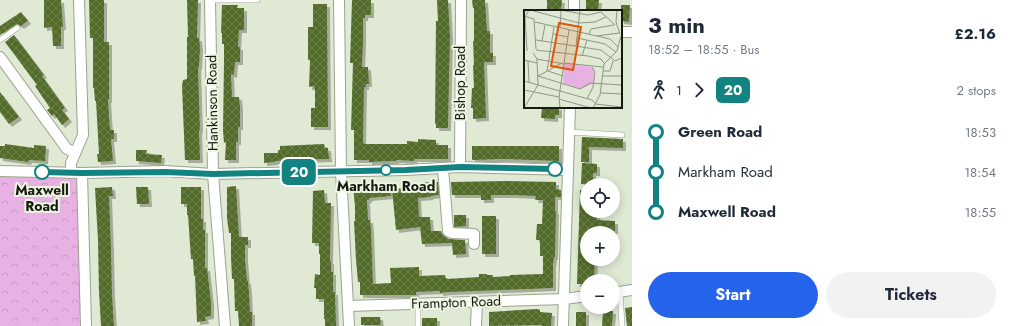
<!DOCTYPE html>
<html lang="en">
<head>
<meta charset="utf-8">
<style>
  body { margin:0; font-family:Jost,sans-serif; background:#f2f2f3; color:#1f2937; height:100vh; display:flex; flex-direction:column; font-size:15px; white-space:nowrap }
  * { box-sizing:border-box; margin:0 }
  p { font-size:13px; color:#747a83 }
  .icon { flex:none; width:22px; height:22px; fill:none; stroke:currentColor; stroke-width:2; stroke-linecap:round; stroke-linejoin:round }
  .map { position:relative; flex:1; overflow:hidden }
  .sheet { display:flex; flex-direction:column; background:#fff; width:380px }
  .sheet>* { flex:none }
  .badge { padding:0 8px; border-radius:6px; font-size:14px; line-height:26px }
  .fabs { position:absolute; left:580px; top:178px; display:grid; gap:8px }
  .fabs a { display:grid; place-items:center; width:40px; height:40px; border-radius:50%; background:#fff; box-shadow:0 2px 10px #0003; font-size:20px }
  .map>.badge { position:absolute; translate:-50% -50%; box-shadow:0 0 0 2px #fff }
  .legs { display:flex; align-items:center; gap:6px; height:44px; padding:0 16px; font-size:13px }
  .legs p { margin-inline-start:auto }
  .head { display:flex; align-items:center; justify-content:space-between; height:68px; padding:0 16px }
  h1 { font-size:22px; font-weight:700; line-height:30px }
  .action { display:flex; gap:8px; margin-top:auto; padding:8px 16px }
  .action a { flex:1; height:46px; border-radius:24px; background:#2563eb; color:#fff; font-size:16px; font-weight:700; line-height:46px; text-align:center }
  .action a+a { background:#f2f2f3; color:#1f2937 }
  ul { padding:0 16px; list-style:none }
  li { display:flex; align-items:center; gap:14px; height:40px; font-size:15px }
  li i { display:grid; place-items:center; width:6px; height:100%; margin:0 5px; background:currentColor }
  li i::after { content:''; width:10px; height:10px; margin:-5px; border:3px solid; border-radius:50%; background:#fff }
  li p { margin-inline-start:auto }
  li:first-child i { background:linear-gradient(#0000 50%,currentColor 0) }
  li:last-child i { background:linear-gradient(currentColor 50%,#0000 0) }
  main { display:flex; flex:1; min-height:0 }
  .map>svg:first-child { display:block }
  .park { fill:url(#park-crowns) }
  .building { fill:url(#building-cross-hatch); filter:url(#shadow) }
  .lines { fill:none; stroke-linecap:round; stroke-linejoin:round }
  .lane-casing { stroke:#99a38e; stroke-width:6 }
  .street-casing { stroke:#99a38e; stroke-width:12 }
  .lane { stroke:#fff; stroke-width:5 }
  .street { stroke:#fff; stroke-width:10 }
  .line-1-casing { stroke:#fff; stroke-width:9 }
  .line-1 { stroke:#128380; stroke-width:6 }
  .stop-1-dot { fill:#fff; stroke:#128380; stroke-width:2 }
  .labels { text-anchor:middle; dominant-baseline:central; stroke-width:4; stroke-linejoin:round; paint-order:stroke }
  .street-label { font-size:14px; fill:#171a12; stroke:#ecf6e0 }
  .stop-label { font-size:14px; font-weight:bold; fill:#171a12; stroke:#ecf6e0 }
  .inset-road { fill:none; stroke:#8f9686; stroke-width:1 }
  .view { fill:#de560c; fill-opacity:0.15; stroke:#de560c; stroke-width:2 }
  .inset-edge { fill:none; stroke:#171a12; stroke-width:2 }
</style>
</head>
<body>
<main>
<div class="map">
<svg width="632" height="326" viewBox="0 0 632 326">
  <defs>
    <pattern id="park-crowns" width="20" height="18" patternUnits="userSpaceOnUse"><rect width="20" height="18" fill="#e8b1e3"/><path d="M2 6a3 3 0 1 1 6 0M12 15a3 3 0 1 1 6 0" fill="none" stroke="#c698c2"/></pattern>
    <pattern id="building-cross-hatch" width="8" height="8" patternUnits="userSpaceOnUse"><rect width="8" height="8" fill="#536c29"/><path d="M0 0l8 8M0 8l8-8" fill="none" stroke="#6c804d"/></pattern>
    <filter id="shadow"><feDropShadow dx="3" dy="3" stdDeviation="0" flood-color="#0004"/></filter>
  </defs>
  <rect width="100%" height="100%" fill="#dfe9d3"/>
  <path class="park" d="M0,171L82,173L86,326H0Z"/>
  <g class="building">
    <path d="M44,0H61L63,27H61V46H53L52,27L44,28Z"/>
    <path d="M89,0H104V42H109V100H108L110,130H114V139H111L113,161L98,162L97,154H99L96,101H95L94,88H93V38H90Z"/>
    <path d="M187,0H198L197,38H199L200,48L199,67H198L200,130H199L200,160H185L182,86L183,80L187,79V37H188Z"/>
    <path d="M352,0H371V15H365V18H363V42L362,67H368L369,84H366V87H364L363,142L364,144H407V141L418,142V139L436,140V145H448V159H414V161L396,160V161L369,162V160H354V130H351L353,63H350Z"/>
    <path d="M437,0H448L450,36L448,128H436V124H435L436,21H438Z"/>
    <path d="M472,0H485L487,31H490V53H493V62H484L486,118L473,119V108H471L472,88H474L473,65H474L473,41H474V8H473Z"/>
    <path d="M547,0H562L561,11H547Z"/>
    <path d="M586,0H599L598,11H586Z"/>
    <path d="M313,4H327L328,127H311V108H315V92L314,86L309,87L310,60H308V27H313Z"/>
    <path d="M222,5H238L237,8H244V30H239L238,47H240V62H235L234,75L231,74L232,97H239L240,107V127H238V142H236V160H225L226,142L224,143L223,130L224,62V44H222V33H221Z"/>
    <path d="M621,5H630L629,22L621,21Z"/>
    <path d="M21,12L28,21L21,26L18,24L15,25L0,35V26Z"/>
    <path d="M14,35L44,75L42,76L65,108L62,110L69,119L62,125L54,114L52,116L47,110L50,108L35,86L37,85L5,42Z"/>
    <path d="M0,92L19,117L9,124L0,112Z"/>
    <path d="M542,107H559V115H555V119L541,118Z"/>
    <path d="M582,137L623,139V148L589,147V162H581Z"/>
    <path d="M5,144L34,148V145L46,146L45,161L29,160L28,162L0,158V146H5Z"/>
    <path d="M324,144L325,148H328L329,159L275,161V162L264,163V153H278V150H280V146Z"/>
    <path d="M472,146H559V161L504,159L472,160Z"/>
    <path d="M136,150H147L146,154L162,155L161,163L136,161Z"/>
    <path d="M582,163L597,164V173H593V184H581Z"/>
    <path d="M505,181L556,182V189L561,190V197H555V211H556L555,257H554L553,266V288L449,292L440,293V291L416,292V295H360V282H358L356,260L354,221H355V207L353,185L390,183L391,196L369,198V200H367L368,220H370L371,230L373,284L391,283L390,268L419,267V276L445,275L446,279L479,277V274H487V275H493V277L510,276V275L543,274V256H540V240H536L537,224H542L543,200H535L536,196L513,195H491V200H481V195H452L451,182Z"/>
    <path d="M429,182H438L439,195L430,196L431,197L418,198L419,217H430L431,231H441L443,235L449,239L465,240L466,254L453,255L452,243L422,244L420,227L396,230L392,189L420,187L419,183Z"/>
    <path d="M236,186L239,237H248V245H245V259L247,281H248L249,292L250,312H252V326H239L238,311H235L234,279H232L231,257V233H229L227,218V187Z"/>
    <path d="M112,187L113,196H109L111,248L112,295L114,326H101L99,292L98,240L95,188Z"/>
    <path d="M136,187H148L149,204H137Z"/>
    <path d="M181,187H201V219H203V230H205V268H207L211,302V316L205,317L206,321L197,322L195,276H194L193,259H191L188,215H187V204H181Z"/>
    <path d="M324,190L325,203H331L330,261H331V272H333V292H335L336,326H325V319H324V299H316V288H314L315,274L320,275V254H319V243H312L313,191Z"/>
    <path d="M580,190H587V211H598L597,220L615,221V231L596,230V233H587V259H595L594,281H587V284H577Z"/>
    <path d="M454,215H466V226L454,227Z"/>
    <rect x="482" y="216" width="14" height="38"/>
    <path d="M632,307V326H627L625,308Z"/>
    <path d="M537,309L540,310V312L552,313L551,326H542V325L489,326V312Z"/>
    <path d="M603,311H613L612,326H602Z"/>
    <rect x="576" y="312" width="10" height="14"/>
    <path d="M361,317H380L381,325H361Z"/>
    <rect x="422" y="318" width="15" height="8"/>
  </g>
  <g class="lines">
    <g class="lane-casing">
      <g id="lane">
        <path d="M210,0H257"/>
        <path d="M0,40L17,28"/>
        <path d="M569,132L622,135"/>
        <path d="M620,292L622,326"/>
        <path d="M418,326V304"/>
      </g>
    </g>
    <g class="street-casing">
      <g id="street">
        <path d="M210,0L213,174L225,326"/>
        <path d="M339,0L341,171L349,326"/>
        <path d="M574,11V0"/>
        <path d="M621,32H632"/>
        <path d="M0,57L67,149L75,152"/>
        <path d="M460,167L461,0"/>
        <path d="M443,168L448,231L452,233L474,234V244"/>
        <path d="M0,171L82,173L165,171L213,174L406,170L460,167L568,170"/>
        <path d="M71,173V163L83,135L79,0"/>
        <path d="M82,173L86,326"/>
        <path d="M613,293L632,290"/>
        <path d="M348,306L564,299L587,296"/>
        <path d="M476,326L477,302"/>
        <path d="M563,326L570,107"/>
      </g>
    </g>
    <use href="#lane" class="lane"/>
    <use href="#street" class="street"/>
  </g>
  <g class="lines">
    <g class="line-1-casing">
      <path id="line-1" d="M42,172L82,173L165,172L213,174L406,170L460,167L555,169"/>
    </g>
    <use href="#line-1" class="line-1"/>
  </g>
  <g class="stop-1-dot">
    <circle cx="555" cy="169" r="7"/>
    <circle cx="386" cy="170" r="5"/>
    <circle cx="42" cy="172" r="7"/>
  </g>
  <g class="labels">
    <g class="street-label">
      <text transform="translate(460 83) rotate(-90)">Bishop Road</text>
      <text transform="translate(212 103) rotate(-91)">Hankinson Road</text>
      <text transform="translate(456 302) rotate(-2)">Frampton Road</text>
    </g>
    <g class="stop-label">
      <text x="386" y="186">Markham Road</text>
      <text x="42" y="190">Maxwell<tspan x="42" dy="16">Road</tspan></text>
    </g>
  </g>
  <g transform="translate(524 10)">
    <rect width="98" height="98" fill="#dfe9d3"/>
    <path d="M40,53L68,57L70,60V73L57,79L39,73Z" fill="#e8b1e3"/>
    <path class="inset-road" d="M6,0L55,13L71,12L82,7M36,0L64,5L77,2M93,0L92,12L96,24M77,2L91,15M0,6L10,9L12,39M11,12L73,26L95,23M36,18L37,1M29,24L44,27M65,24L67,19L90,15M73,26L86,29L94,37M53,28L81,34L92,42M12,30L77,40L91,51L98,48M18,31L21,15M52,36L56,0M12,40L64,46L77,49L80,53M3,41L1,7L5,0M58,46L63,30M13,49L40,54M0,50L13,53M4,51L5,72M40,53L79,57M23,61L30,17M24,61L39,66M79,61H86L89,51M14,66L56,79L66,73L98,75M14,66L38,53M79,66H98M0,71L68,90L72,94M0,80L35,87M77,83L98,84M35,89L67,98M63,89L69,77L71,62L68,57M71,94L98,97M0,98L14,75L13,49L9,43M36,98L35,87L45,20M69,98L76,85L80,54L93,41L97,26"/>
    <path class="view" d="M35,13L57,17L49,60L27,56Z"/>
    <rect width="98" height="98" class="inset-edge"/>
  </g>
</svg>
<div class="fabs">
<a><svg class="icon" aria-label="locate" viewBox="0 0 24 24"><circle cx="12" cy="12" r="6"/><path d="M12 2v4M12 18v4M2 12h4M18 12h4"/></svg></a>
<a>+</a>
<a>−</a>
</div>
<b class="badge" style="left:299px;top:172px;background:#128380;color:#fff">20</b>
</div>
<section class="sheet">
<div class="head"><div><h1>3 min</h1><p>18:52 – 18:55 · Bus</p></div><b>£2.16</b></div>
<div class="legs"><svg class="icon" aria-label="walk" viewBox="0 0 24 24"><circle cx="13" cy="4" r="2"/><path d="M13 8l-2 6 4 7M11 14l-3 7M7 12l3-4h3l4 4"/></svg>1<svg class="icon" aria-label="forward" viewBox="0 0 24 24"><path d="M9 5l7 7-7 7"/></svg><b class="badge" style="background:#128380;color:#fff">20</b><p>2 stops</p></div>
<ul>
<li><i style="color:#128380"></i><b>Green Road</b><p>18:53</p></li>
<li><i style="color:#128380"></i><span>Markham Road</span><p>18:54</p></li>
<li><i style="color:#128380"></i><b>Maxwell Road</b><p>18:55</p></li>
</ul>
<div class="action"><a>Start</a><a>Tickets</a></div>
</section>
</main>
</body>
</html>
